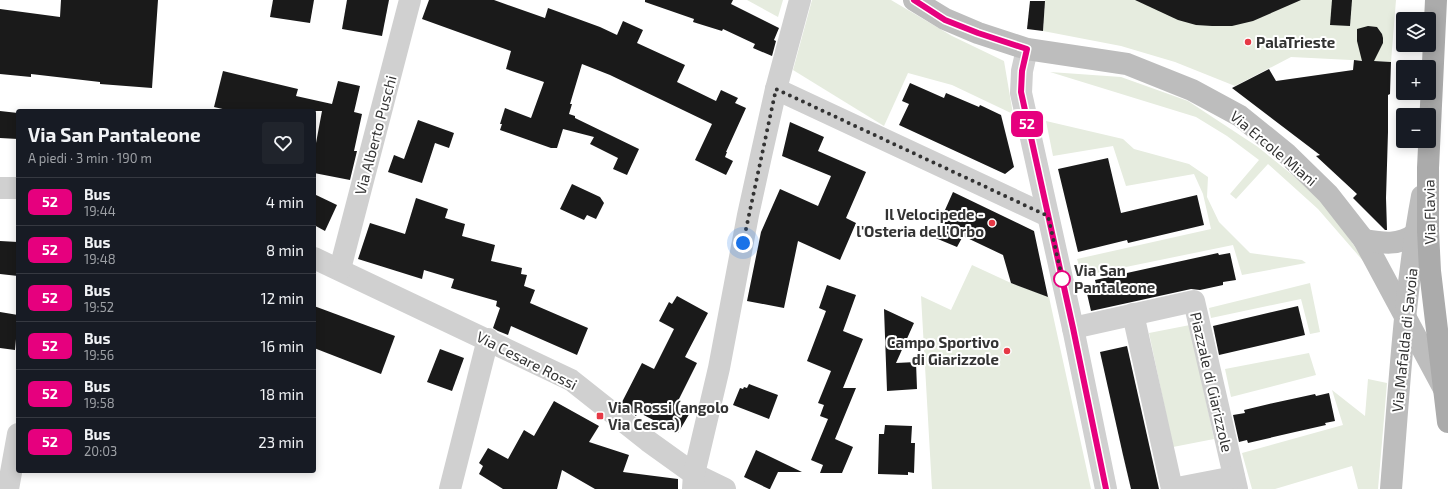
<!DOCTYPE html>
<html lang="it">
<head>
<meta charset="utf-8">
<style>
  body { margin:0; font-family:"Exo 2",sans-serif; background:#20242c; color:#f1f3f6; height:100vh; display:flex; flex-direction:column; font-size:15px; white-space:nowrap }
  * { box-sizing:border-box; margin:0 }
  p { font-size:13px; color:#9ea1a6 }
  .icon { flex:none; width:22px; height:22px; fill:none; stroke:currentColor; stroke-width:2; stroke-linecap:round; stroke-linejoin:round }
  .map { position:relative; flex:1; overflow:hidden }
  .sheet { position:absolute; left:16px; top:109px; width:300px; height:364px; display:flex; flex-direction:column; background:#171b24; border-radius:4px; box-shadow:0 2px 10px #0003 }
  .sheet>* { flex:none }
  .badge { padding:0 8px; border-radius:6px; font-size:14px; line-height:26px }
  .buttons { position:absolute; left:1396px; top:12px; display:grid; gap:8px }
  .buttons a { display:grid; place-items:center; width:40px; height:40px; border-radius:4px; background:#171b24; box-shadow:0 2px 10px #0003; font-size:20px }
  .you { position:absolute; width:20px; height:20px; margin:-10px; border:3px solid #fff; border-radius:50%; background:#1a73e8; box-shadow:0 0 0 6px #1a73e833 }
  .map>.badge { position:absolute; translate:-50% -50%; box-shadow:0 0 0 2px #fff }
  .round { display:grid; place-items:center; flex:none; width:42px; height:42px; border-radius:4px; background:#20242c }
  .summary { display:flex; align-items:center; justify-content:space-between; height:68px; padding:0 12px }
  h1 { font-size:19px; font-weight:700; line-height:30px }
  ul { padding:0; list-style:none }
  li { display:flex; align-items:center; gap:12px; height:48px; padding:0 12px; border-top:1px solid #363941 }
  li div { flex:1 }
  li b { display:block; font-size:15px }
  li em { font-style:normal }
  li .badge { min-width:44px; font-weight:700; text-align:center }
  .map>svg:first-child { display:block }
  .green { fill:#e6ecdf }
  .building { fill:#1a1a1a }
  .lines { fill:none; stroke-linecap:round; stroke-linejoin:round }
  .street { stroke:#d0d0d0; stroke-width:22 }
  .secondary { stroke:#bdbdbd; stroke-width:22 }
  .primary { stroke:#ababab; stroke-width:22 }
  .line-casing { stroke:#fff; stroke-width:9 }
  .line { stroke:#e6007e; stroke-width:6 }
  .walk { stroke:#333; stroke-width:4; stroke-dasharray:0 7.2 }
  .poi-dot { fill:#e63946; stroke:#fff; stroke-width:1.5 }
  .stop-dot { fill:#fff; stroke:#e6007e; stroke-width:2 }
  .labels { text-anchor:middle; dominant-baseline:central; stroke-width:4; stroke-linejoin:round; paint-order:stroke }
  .poi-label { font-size:15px; font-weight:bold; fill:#333; stroke:#fff; text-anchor:start }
  .street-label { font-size:15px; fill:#333; stroke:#fff }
  .stop-label { font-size:15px; font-weight:bold; fill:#333; stroke:#fff; text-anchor:start }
</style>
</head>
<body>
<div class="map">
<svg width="1448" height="489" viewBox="0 0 1448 489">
  <rect width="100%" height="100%" fill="#fff"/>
  <g class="green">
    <path d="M747,0H783L778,17Z"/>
    <path d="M812,0H891L952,36L1004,61L1013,114L952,85L908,73L884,126L793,70Z"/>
    <path d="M1045,0H1396L1391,62L1291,57L1235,86L1175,62L1121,46L1043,31Z"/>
    <path d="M1050,72L1121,77L1188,101L1258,147L1322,199L1371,270L1318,209L1268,164L1236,199L1230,194L1259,160L1227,136L1196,117Z"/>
    <path d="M1046,121L1123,139L1134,149L1189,164L1208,177L1207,197L1219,222L1250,253L1302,260L1306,263L1242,275L1233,245L1082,276L1077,259L1211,229L1203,194L1194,174L1126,186L1113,146L1053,156Z"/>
    <path d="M972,265L1011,283L1049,297L1091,489H932L921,296L951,310Z"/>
    <path d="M1310,283L1320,332L1310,334L1301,299L1211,318L1209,308Z"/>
    <path d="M1190,325L1214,439L1173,447L1149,333Z"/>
    <path d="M1309,353L1316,375L1231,397L1225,369Z"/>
    <path d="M1368,379L1387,383L1378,489H1358L1352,466L1275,489H1252L1242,453L1343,425L1332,390L1365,416Z"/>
  </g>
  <g class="building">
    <path d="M61,0H158L152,88L100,84V82L31,74V77L0,74V9L60,17Z"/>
    <path d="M273,0H314L310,23L270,17Z"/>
    <path d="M347,0H389L382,36L342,29Z"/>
    <path d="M429,0H494L545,18L548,8L600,27L617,35L623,21L643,30L637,43L685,65L677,82L716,101L721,90L738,98L735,103L746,108L726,152H727L725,157L733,161L726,175L695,160L712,124L610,75L582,64L570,104H572L569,114L575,116V118L639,149L627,175L613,169L618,158L590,144L594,137L563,129L557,148H551L500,130L502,124H500L505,108L531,118L544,82L506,69L511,51L422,19Z"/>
    <path d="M645,0H733L731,4L779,28L774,40L776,41L772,56L753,48L755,44L723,29L722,31L693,22L694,19L645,2Z"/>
    <path d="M1135,0H1301L1253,21L1232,26H1212L1196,25L1178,20Z"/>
    <path d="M1332,0H1352L1350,26L1330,25Z"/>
    <path d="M1030,1H1045L1043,31L1027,29Z"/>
    <path d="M1368,26L1377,27L1382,34L1383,38V43L1374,61L1391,62L1390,94L1388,95V132L1386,198L1387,230H1385L1353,198L1357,194L1316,156L1320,155L1232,88L1269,69L1276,81L1353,70L1354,60L1362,61L1357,41V29Z"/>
    <path d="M223,71L298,89L296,96L332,104L338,81L360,86L354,112L362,114L354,151H357L350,180L314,173V143H316L322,111H231L214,107Z"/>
    <path d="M910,83L944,98L946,93L979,107L980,105L1001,115L1014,167L1005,174L899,125L909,104L902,101Z"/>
    <path d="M0,111L18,113V139L0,138Z"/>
    <path d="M418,120L454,133L449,148L435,143L422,183L388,172L394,155L404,159Z"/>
    <path d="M790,122L824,137L818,151L866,172L846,218L856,223L840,260L798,241L784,308L747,301L761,232L780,189L818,206L831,176L782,156Z"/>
    <path d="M1108,158L1121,213L1197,195L1204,225L1128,243L1127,240L1078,252L1058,169Z"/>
    <path d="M572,184L600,197L604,203L596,219L587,215L584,220L560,209Z"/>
    <path d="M953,192L1034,231L1048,297L1011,283L1003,255L963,236L957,247L933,237Z"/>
    <path d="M314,194L337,205L325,231L314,225Z"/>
    <path d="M416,198L448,209L445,218L465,224L462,236L495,245L491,261L522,268L521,274L527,275L524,286L535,290L530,303L588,328L577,355L511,326L508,335L498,331L493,328L500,308L496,306L497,301L451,288L454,279L424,270L422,279L358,259L370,223L405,234Z"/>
    <path d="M0,241L18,242V276L0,274Z"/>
    <path d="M1218,253L1219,255L1230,253L1236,280L1223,282V285L1200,290L1191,289L1091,311L1085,285L1096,284L1095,280Z"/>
    <path d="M827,285L856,295L843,331L863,339L843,388H856L835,439L853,447L842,473H820L823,465L811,460L828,419L820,416L824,405L818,403L831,371L807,361L826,311L819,308Z"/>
    <path d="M677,296L708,313L685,357L697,363L677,403L691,411L678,433L638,412L636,416L621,404L642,363L654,369L674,329L659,321L669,302L672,304Z"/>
    <path d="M314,306L395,336L381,374L314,348Z"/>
    <path d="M1298,306L1305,335L1219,355L1213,326Z"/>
    <path d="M884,309L914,323L896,363L916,362L917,389L887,391Z"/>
    <path d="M0,312L18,315V339H16L15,350L0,348Z"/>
    <path d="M1127,346L1159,489H1131L1123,455L1100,352Z"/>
    <path d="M440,349L464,358L452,391L427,382Z"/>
    <path d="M749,384L778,395L769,419L733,405L740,388L743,389L744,387L747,388Z"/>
    <path d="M1329,393L1335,421L1325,423L1326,425L1295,432L1248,443L1247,440L1239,442L1233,415L1245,413L1244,410L1269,404L1315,394L1316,396Z"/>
    <path d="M554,401L599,426L589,442L629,455L623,472L678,479V489H595L562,470L557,489H503L479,474L483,466L479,463L488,448L508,459L524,430L534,436Z"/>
    <path d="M885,425L912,426L911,443H915L914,473L908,472V475L878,474L879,434H884Z"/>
    <path d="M756,450L802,472H778L770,489H769L744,477Z"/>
  </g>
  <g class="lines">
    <g class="street">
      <path d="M1027,49L1022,71L1021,93L1073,328L1106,489"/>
      <path d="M776,89L1048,216"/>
      <path d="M0,188H18"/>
      <path d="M314,258L571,380L648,441L694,474L725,489"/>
      <path d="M340,269L410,0"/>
      <path d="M1133,314L1172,489"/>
      <path d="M1073,328L1194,301L1237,489"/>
      <path d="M8,489L18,434"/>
      <path d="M450,489L488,339"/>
      <path d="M693,489L694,474L719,368L748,215L761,156L776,89L800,0"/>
      <path d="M1172,489L1234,477"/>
    </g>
    <g class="secondary">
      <path d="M914,0L945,19L978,33L1027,49L1127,64L1192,90L1240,116L1287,154L1328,194L1364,240L1444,389"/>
      <path d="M1364,240C1382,243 1399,246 1415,234"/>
      <path d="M1391,489C1399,391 1404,293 1422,196"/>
    </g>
    <path class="primary" d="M1436,0L1428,168V231L1430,271L1448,422"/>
  </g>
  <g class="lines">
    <g class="line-casing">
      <path id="line" d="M914,0L945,20L978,33L1027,49L1022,71L1021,92L1073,328L1106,489"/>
    </g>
    <use href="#line" class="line"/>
    <path class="walk" d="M743,243L776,89L1048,216L1064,286L1062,279"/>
  </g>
  <g class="poi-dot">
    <circle cx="1248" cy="42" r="4"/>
    <circle cx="992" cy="223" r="4"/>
    <circle cx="1007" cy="351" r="4"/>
    <rect x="596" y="412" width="8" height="8" rx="2"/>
  </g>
  <circle class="stop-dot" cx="1062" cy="279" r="8"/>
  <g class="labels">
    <g class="poi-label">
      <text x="1256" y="42">PalaTrieste</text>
      <text x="984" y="214" text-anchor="end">Il Velocipede -<tspan x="984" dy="17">l'Osteria dell'Orbo</tspan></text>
      <text x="999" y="342" text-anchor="end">Campo Sportivo<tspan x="999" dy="17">di Giarizzole</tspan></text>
      <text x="608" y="407">Via Rossi (angolo<tspan x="608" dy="17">Via Cesca)</tspan></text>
    </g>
    <g class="street-label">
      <text transform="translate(375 135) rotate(-75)">Via Alberto Puschi</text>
      <text transform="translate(1274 148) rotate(40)">Via Ercole Miani</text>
      <text transform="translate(1429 212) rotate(-91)">Via Flavia</text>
      <text transform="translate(1404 340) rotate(-84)">Via Mafalda di Savoia</text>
      <text transform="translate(527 360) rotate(27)">Via Cesare Rossi</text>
      <text transform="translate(1212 382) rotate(77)">Piazzale di Giarizzole</text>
    </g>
    <g class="stop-label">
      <text x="1074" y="270">Via San<tspan x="1074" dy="17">Pantaleone</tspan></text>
    </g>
  </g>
</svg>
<div class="buttons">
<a><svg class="icon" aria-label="layers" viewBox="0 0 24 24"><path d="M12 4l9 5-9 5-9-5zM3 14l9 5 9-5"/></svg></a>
<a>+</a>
<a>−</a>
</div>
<div class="you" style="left:743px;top:243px"></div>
<b class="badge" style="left:1027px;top:124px;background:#e6007e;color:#fff">52</b>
<section class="sheet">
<div class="summary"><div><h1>Via San Pantaleone</h1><p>A piedi · 3 min · 190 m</p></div><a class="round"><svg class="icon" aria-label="heart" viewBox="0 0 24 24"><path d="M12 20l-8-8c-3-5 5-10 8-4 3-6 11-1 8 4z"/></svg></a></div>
<ul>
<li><span class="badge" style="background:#e6007e;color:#fff">52</span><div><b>Bus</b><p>19:44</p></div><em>4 min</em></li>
<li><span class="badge" style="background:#e6007e;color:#fff">52</span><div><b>Bus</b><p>19:48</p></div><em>8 min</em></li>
<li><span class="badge" style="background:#e6007e;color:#fff">52</span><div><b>Bus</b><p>19:52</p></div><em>12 min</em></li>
<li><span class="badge" style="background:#e6007e;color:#fff">52</span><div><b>Bus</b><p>19:56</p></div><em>16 min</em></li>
<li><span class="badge" style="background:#e6007e;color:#fff">52</span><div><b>Bus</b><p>19:58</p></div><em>18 min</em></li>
<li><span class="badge" style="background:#e6007e;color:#fff">52</span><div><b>Bus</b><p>20:03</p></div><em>23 min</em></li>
</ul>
</section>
</div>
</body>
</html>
